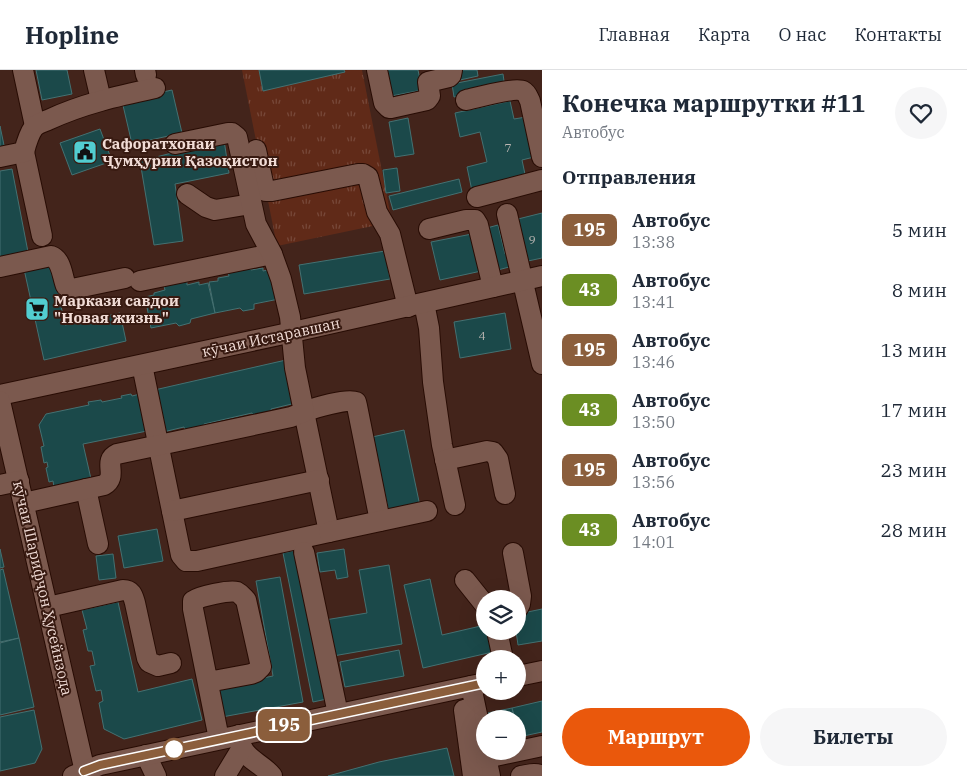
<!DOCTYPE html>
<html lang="ru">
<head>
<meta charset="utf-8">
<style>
  body { margin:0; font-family:"IBM Plex Serif",serif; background:#f6f6f7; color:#1f2937; height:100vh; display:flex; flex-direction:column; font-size:19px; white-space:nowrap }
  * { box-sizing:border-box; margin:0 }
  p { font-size:16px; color:#747a83 }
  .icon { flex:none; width:28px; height:28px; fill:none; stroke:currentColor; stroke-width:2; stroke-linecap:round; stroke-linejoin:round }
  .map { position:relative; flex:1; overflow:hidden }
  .drawer { display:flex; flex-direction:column; background:#fff; width:425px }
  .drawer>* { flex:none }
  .badge { padding:0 10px; border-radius:8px; font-size:18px; line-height:32px }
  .tools { position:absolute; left:476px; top:520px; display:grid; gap:10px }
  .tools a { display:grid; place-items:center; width:50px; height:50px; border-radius:50%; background:#fff; box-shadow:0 5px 20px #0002; font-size:25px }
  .map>.badge { position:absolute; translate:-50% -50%; box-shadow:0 0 0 2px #fff }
  h2 { padding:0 20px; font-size:19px; line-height:45px }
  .round { display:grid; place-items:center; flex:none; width:52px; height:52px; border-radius:26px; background:#f6f6f7 }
  .overview { display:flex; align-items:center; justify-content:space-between; height:85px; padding:0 20px }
  h1 { font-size:24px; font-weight:700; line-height:38px }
  .cta { display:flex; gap:10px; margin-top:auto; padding:10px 20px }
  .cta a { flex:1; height:58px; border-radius:30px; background:#ea580c; color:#fff; font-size:20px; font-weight:700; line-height:58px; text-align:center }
  .cta a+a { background:#f6f6f7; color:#1f2937 }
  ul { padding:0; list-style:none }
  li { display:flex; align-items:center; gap:15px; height:60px; padding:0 20px }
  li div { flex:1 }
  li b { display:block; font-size:19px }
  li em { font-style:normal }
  li .badge { min-width:55px; font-weight:700; text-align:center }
  header { display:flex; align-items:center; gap:30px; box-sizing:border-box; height:70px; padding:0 25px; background:#fff; border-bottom:1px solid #e0e1e3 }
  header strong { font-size:24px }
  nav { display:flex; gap:28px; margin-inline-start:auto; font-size:18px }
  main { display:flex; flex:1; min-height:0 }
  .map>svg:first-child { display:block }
  .grass { fill:url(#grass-tufts) }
  .building { fill:#1b494a; stroke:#447172 }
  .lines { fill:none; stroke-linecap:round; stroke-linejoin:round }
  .minor-casing { stroke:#280c04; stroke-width:22 }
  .minor { stroke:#7b594e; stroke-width:20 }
  .line-casing { stroke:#fff; stroke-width:11 }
  .line { stroke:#8b5e3c; stroke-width:8 }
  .stop-dot { fill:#fff; stroke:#8b5e3c; stroke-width:2.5 }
  .labels { text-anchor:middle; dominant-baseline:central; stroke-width:4; stroke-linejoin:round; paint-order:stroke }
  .number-label { font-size:12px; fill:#bcb7b3 }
  .poi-label { font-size:15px; font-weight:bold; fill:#f1dcd6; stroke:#381a11; text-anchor:start }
  .street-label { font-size:15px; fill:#f1dcd6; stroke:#381a11 }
</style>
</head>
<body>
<header>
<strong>Hopline</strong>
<nav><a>Главная</a><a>Карта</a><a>О нас</a><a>Контакты</a></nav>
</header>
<main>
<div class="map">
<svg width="542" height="706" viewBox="0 0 542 706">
  <defs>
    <pattern id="grass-tufts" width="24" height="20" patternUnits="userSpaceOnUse" patternTransform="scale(1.25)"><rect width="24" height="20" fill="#602a18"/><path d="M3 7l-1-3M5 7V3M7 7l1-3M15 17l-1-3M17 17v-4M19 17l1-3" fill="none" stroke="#774839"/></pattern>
  </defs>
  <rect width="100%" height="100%" fill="#43241b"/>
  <path class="grass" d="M242,0H362L392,152L277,176Z"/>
  <g class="building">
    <path d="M36,0H67L72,24L42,30Z"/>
    <path d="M259,0H344L345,2L263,21Z"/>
    <path d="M381,0H418L422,20L386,27Z"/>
    <path d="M458,0H477L478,6L460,10Z"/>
    <path d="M503,4L505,18L454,27L452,14Z"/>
    <path d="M172,20L182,63L132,74L122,31Z"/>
    <path d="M510,31L514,49L526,47L534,87L522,90L526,109L472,121L467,97L487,92L480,62L460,67L455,43Z"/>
    <path d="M408,48L414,84L395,87L389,52Z"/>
    <path d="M0,56L5,80L0,81Z"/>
    <path d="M100,59L112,91L72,105L60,73Z"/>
    <path d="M224,70L229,103L175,114L183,171L154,175L140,91Z"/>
    <path d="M397,98L400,121L386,123L383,100Z"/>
    <path d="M12,99L28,182L0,188V101Z"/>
    <path d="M459,109L462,122L393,140L389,126Z"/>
    <path d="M542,143V188L528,191L518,149Z"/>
    <path d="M498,155L505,184L509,183L513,196L494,201L483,159Z"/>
    <path d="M477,163L486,200L440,210L431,172Z"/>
    <path d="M385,181L390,209L304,224L299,195Z"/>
    <path d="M52,193L65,255L120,243L126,271L44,290L24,199Z"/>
    <path d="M250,197L251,200L263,198V201L272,199L279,229L254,234V239L243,241L240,238L215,243L209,212L218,211V208L229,206L228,202Z"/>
    <path d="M187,211V215L199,212V215L208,213L215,243L191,249L190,253L179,256L176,253L151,258L145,227L154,225V223L165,220L164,216Z"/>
    <path d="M505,243L511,279L460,288L454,252Z"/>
    <path d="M286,290L296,333L271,339L272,342L253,346L252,343L204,354L205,359L186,363L184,357L159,363L150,321Z"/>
    <path d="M131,324L132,326L140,324L147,361L83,374L91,409L54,417L53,411L49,412L46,398L48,397L47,392L44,393L41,377L44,376L39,355L46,344L89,335L88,332L101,330L102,332L122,328L121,326Z"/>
    <path d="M404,360L421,441L390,447L372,367Z"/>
    <path d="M157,459L163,491L124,498L118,466Z"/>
    <path d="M0,479L4,497L0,498Z"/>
    <path d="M344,479L348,507L337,509L335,500L320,502L317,483Z"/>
    <path d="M297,480L327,629L313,632L283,483Z"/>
    <path d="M113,484L116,508L99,510L96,486Z"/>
    <path d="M389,495L402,574L333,586L325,550L367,543L359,500Z"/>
    <path d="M3,499L19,568L0,572V500Z"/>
    <path d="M280,507L303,632L222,647L217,617L273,606L256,511Z"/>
    <path d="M430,509L442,565L485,555V561H492L497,581L423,598L404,515Z"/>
    <path d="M118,532L138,622L192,609L202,650L124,669L104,659L99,633L103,631L101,620L96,621L90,596L95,595L92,581H88L83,560L87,559L82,540Z"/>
    <path d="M542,539V571L518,575L516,561H518V544Z"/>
    <path d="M19,568L34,637L0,645V573Z"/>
    <path d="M399,580L404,606L345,617L340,592Z"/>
    <path d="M542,631V662L519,667L518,659V649H515L512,638Z"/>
    <path d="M512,638L514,649H485L483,644Z"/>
    <path d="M34,640L42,679L35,693L0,701V647Z"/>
    <path d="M447,678L454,706H328L379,692Z"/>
  </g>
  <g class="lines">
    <g class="minor-casing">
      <g id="minor">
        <path d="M23,0L35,56"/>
        <path d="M94,0L101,30"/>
        <path d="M145,0L146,5"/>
        <path d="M377,0L384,33L389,38H391L427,30L430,26L428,12L449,7L451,5L452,0"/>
        <path d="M466,30C476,28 515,17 523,21C527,23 528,27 530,31L542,87"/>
        <path d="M256,80L264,117L266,121H272L358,104H363L368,107L377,142L390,164L408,237"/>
        <path d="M24,82L42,166"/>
        <path d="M0,87L24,82C26,74 29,64 34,57C37,54 43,52 48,50C82,34 118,26 155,18"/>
        <path d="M187,124L206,137L215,140L251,134"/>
        <path d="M477,127L542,110"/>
        <path d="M507,144L542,294"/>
        <path d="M429,159L466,150H475L478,155L493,217"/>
        <path d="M0,197L51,186C62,190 62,206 66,216L72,219L125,208"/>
        <path d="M140,211L272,184"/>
        <path d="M424,233L429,258L433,312L442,375L455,435"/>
        <path d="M142,295L180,480L181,485L186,491H197L329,462L304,342C314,338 347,328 356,332L357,336L380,451"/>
        <path d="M0,325L293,262L542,206"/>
        <path d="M0,331L86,706"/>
        <path d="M445,390L487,381L493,382L498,389L505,424"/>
        <path d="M0,415L19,411"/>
        <path d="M86,419L98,474"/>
        <path d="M24,433L104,415C119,406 102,391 117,384L291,347L304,342L295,298L290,247L281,209L272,184L256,154L237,67L232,63H228L175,74"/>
        <path d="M172,441L319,410"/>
        <path d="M329,462L427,441"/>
        <path d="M304,482L338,644"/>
        <path d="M513,483L521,526L520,534L518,538"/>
        <path d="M465,510L485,535"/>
        <path d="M48,537L123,520C132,520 133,526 135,533L147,588L149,592L158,596L171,593"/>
        <path d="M497,561L503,589"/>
        <path d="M518,606L542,601"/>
        <path d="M208,612L251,604L256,602L261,597L246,530C243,527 241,524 237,522C229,520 200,526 193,531V539L219,669"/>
        <path d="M471,616L490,706"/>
        <path d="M464,640L473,706"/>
        <path d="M239,665C240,669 240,674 242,677C247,690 264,695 272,706"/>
        <path d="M146,685L156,706"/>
        <path d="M486,688L542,676"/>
        <path d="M73,706L100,695L485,613"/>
        <path d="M225,706L242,678"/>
        <path d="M521,706C528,705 536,702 542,706"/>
      </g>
    </g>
    <use href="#minor" class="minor"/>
  </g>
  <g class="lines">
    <g class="line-casing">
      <path id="line" d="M84,701L100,695L485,613"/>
    </g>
    <use href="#line" class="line"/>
  </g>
  <defs>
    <g id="civic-square" transform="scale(1.25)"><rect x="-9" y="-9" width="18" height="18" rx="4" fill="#52cdd0" stroke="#381a11"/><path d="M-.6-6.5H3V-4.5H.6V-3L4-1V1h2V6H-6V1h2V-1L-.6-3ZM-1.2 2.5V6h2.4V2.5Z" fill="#111"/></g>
    <g id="supermarket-square" transform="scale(1.25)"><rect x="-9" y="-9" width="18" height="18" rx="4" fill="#52cdd0" stroke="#381a11"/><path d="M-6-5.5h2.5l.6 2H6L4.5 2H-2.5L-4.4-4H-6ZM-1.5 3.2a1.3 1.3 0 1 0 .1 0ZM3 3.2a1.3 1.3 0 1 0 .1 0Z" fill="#111"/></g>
  </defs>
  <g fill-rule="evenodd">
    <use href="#civic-square" x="85" y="82"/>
    <use href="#supermarket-square" x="37" y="239"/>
  </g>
  <circle class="stop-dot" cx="174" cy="679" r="10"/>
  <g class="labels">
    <g class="number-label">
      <text x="508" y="77">7</text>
      <text x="532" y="169">9</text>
      <text x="482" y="265">4</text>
    </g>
    <g class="poi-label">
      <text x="102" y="73">Сафоратхонаи<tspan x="102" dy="17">Ҷумҳурии Қазоқистон</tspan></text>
      <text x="54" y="230">Маркази савдои<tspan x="54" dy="17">"Новая жизнь"</tspan></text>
    </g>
    <g class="street-label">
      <text transform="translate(271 267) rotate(-12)">кӯчаи Истаравшан</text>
      <text transform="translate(43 518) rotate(77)">кӯчаи Шарифҷон Ҳусейнзода</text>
    </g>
  </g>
</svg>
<div class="tools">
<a><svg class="icon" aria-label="layers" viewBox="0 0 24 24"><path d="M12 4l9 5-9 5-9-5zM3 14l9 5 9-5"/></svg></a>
<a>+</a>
<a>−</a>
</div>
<b class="badge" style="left:284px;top:655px;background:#8b5e3c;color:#fff">195</b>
</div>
<section class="drawer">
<div class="overview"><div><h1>Конечка маршрутки #11</h1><p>Автобус</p></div><a class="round"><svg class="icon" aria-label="heart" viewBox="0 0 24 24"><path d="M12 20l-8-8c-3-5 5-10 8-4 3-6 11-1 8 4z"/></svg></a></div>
<h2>Отправления</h2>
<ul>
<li><span class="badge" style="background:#8b5e3c;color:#fff">195</span><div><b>Автобус</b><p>13:38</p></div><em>5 мин</em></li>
<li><span class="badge" style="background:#6b8e23;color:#fff">43</span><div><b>Автобус</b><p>13:41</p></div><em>8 мин</em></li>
<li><span class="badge" style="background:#8b5e3c;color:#fff">195</span><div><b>Автобус</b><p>13:46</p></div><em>13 мин</em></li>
<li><span class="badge" style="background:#6b8e23;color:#fff">43</span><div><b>Автобус</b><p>13:50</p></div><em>17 мин</em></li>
<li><span class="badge" style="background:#8b5e3c;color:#fff">195</span><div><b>Автобус</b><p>13:56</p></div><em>23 мин</em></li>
<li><span class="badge" style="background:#6b8e23;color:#fff">43</span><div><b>Автобус</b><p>14:01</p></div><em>28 мин</em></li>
</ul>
<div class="cta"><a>Маршрут</a><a>Билеты</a></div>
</section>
</main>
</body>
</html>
